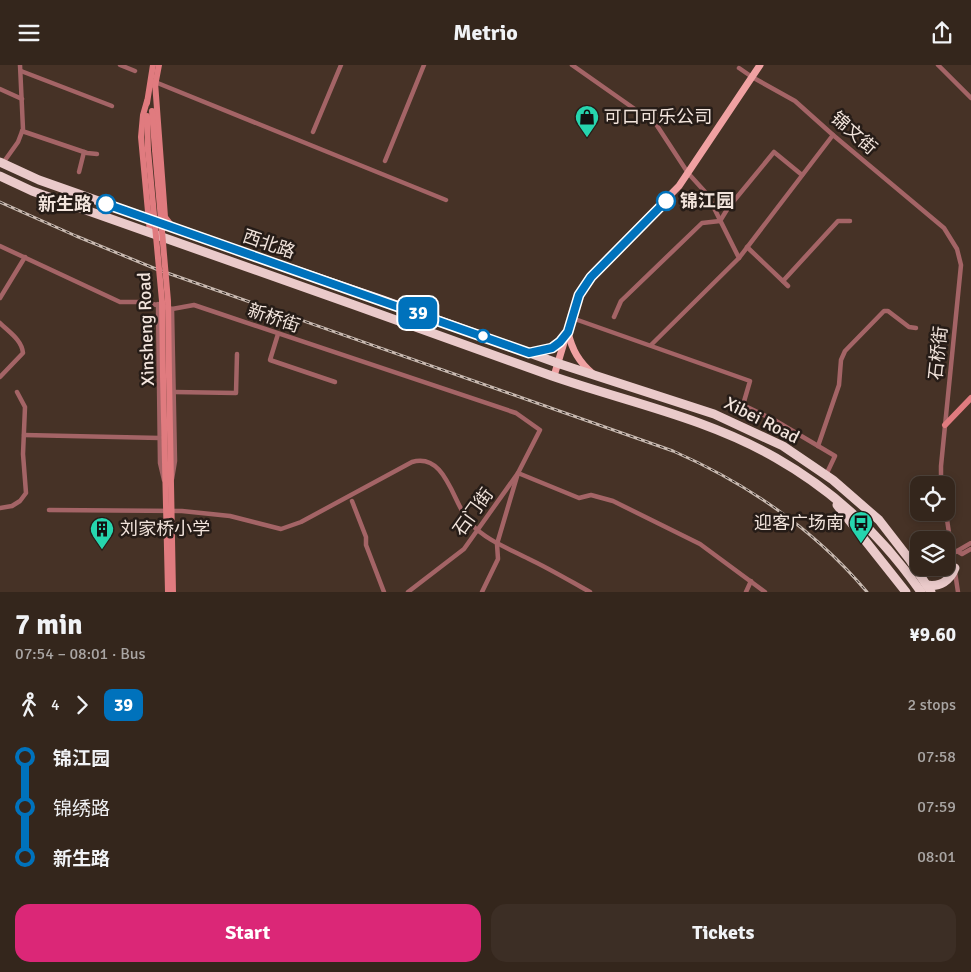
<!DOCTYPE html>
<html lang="en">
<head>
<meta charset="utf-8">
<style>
  body { margin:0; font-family:Signika,"Noto Sans SC",sans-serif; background:#3c2e25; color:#f1f3f6; height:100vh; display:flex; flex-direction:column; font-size:19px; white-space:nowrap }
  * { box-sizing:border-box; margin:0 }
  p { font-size:16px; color:#a9a5a3 }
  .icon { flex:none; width:28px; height:28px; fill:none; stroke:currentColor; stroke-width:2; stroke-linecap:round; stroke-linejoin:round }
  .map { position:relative; height:527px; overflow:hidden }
  .drawer { display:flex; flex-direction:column; background:#34261c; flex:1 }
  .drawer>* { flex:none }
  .badge { padding:0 10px; border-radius:8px; font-size:18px; line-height:32px }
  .controls { position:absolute; left:910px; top:411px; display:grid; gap:10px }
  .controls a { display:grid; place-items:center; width:45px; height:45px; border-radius:10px; background:#34261c; box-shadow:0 2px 8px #0003,0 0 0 1px #4e433b; font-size:25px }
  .map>.badge { position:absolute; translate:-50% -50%; box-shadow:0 0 0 2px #fff }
  .legs { display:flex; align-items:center; gap:8px; height:55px; padding:0 15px; font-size:16px }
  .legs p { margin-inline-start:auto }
  .head { display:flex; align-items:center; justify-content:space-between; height:85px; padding:0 15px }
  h1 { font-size:28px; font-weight:700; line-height:38px }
  .primary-button { display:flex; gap:10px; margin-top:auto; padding:10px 15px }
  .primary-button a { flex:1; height:58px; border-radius:15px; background:#db2777; color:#fff; font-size:20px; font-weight:700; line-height:58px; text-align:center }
  .primary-button a+a { background:#3c2e25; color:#f1f3f6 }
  ul { padding:0 15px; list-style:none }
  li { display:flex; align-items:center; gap:18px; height:50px; font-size:19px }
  li i { display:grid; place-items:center; width:8px; height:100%; margin:0 6px; background:currentColor }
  li i::after { content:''; width:12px; height:12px; margin:-6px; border:4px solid; border-radius:50%; background:#34261c }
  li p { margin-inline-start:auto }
  li:first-child i { background:linear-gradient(#0000 50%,currentColor 0) }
  li:last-child i { background:linear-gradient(currentColor 50%,#0000 0) }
  header { display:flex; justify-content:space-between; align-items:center; height:65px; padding:0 15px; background:#34261c; font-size:22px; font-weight:700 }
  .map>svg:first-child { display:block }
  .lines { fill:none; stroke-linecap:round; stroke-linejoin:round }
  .street { stroke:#a46466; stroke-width:4.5 }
  .secondary { stroke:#e07b7f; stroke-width:6 }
  .primary { stroke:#f0a1a2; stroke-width:7 }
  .highway { stroke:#eacaca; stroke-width:9 }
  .rail-casing { stroke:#c8b9b0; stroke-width:3 }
  .rail { stroke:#261c17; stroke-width:1; stroke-dasharray:4; stroke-linecap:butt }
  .secondary-bridge { stroke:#e07b7f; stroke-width:6 }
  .line-1-casing { stroke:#fff; stroke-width:11 }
  .line-1 { stroke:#0072bc; stroke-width:8 }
  .stop-1-dot { fill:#fff; stroke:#0072bc; stroke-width:2.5 }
  .labels { text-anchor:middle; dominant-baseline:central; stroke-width:5; stroke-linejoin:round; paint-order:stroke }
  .poi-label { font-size:18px; fill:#f2e4dc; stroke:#261c17; text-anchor:start }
  .street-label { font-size:18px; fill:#f2e4dc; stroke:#261c17 }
  .stop-label { font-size:18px; font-weight:bold; fill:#f2e4dc; stroke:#261c17; text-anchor:start }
</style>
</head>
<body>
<header><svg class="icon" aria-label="menu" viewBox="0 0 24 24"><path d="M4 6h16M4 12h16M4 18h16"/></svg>Metrio<svg class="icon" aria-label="share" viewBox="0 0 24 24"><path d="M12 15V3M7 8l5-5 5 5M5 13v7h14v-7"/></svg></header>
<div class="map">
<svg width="971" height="527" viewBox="0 0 971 527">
  <rect width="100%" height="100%" fill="#463226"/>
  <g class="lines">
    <g class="street">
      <path d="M120,0L135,6"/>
      <path d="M572,0L656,59L688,108L707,129L739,193"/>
      <path d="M938,0L971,33"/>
      <path d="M739,3L752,12L795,36L833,70L944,163L957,184L961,200L941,401V420"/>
      <path d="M21,6L112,41"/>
      <path d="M155,17L446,135"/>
      <path d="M0,24L22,34"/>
      <path d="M22,66L87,88L97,89"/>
      <path d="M313,67L341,0"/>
      <path d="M385,96L424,0"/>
      <path d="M3,98L18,77L23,64L20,0"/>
      <path d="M79,107L84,87"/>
      <path d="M0,181L120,237H145L172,244L194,240L516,348L540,365L518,408L464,484L408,527"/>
      <path d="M747,182L788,221"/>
      <path d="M783,216L838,156H850"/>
      <path d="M0,233L25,192"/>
      <path d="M158,239L160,398L164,415"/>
      <path d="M172,244L175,396L172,414"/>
      <path d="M614,252L621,236L702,158L720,156L728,143L774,87L802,110"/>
      <path d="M572,253L750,316L743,340L776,356L835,391L826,410"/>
      <path d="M0,258C9,267 22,275 23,288L0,312"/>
      <path d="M278,269L270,295L335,317"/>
      <path d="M651,280L739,193L833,70"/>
      <path d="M174,327L236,328L237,289"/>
      <path d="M24,370L160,373"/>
      <path d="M818,381L839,320L841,295L845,286L884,246H888L909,262L916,263"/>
      <path d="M352,436L366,472V480L384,527"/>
      <path d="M0,443L12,441L20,436L26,428L23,389L25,342L17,327"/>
      <path d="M49,445L182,446L230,451L281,464L301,457L412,397C446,387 453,439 470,458C487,476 508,483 529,494C550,504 570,516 590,527"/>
      <path d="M946,448L958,527"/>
      <path d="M957,486L962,489L971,484"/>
      <path d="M952,489L971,478"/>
      <path d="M482,527L498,494L497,479L518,408L579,433L591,430L613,436L700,479L765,527"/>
      <path d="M746,527L751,516"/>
    </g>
    <g class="secondary">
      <path d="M155,17L165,152L172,161"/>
      <path d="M155,21L159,0"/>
      <path d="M147,36L143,50L141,72L150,168"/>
      <path d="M147,38L153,0"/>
      <path d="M152,46L155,85"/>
      <path d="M147,51L148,85"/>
      <path d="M163,311L168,527"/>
      <path d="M169,311L173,527"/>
      <path d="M945,360L971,333"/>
    </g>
    <g class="primary">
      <path d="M568,267C572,285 579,297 593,309"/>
      <path d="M531,288L552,283L565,271"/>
      <path d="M554,311L574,244L584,221L614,187L679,121L760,0"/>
    </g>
    <g class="highway">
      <path d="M0,97L39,115L257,192L383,235L560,299L714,349L783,381L833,415L879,455L910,495L931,527"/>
      <path d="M0,111L32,126C206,188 379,248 552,311C627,337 707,353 776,393C834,426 883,472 921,527"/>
      <path d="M837,440L906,527"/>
      <path d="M927,520C940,522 950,516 955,503"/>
    </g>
    <g class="rail-casing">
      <path id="rail" d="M0,137L76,171L156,204L673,386C748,419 814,464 867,527"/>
    </g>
    <use href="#rail" class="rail"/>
    <g class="secondary-bridge">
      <path d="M148,85L162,236L163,311"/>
      <path d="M155,85L168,236L169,311"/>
    </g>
  </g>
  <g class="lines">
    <g class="line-1-casing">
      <path id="line-1" d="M106,139L529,288L552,283L560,277L568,267L579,230L591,212L666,136"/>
    </g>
    <use href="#line-1" class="line-1"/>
  </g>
  <defs>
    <g id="shop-pin" transform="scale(1.25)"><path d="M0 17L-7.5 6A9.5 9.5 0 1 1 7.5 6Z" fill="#26d5ae" stroke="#261c17"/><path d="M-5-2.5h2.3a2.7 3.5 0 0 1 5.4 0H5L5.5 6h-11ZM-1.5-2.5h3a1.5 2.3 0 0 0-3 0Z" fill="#111"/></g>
    <g id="bus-pin" transform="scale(1.25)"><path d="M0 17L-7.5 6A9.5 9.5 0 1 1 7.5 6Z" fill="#26d5ae" stroke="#261c17"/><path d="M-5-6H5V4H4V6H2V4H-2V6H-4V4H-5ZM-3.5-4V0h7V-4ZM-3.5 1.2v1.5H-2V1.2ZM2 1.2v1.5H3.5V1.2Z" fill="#111"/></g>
    <g id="building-pin" transform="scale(1.25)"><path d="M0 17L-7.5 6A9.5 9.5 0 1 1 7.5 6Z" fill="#26d5ae" stroke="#261c17"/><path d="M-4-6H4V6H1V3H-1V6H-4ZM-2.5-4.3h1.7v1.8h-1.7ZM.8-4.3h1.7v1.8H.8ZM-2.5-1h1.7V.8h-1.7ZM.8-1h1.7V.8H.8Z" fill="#111"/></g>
  </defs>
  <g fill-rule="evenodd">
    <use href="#shop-pin" x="587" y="52"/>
    <use href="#bus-pin" x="861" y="458"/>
    <use href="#building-pin" x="102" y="464"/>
  </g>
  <g class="stop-1-dot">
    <circle cx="666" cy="136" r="9"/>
    <circle cx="106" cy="139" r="9"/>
    <circle cx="483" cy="271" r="6"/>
  </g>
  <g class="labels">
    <g class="poi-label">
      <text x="604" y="52">可口可乐公司</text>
      <text x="844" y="458" text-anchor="end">迎客广场南</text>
      <text x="120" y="464">刘家桥小学</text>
    </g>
    <g class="street-label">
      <text transform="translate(854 68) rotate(41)">锦文街</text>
      <text transform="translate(269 179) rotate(19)">西北路</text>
      <text transform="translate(274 253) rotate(19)">新桥街</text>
      <text transform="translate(146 264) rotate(-92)">Xinsheng Road</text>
      <text transform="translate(938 288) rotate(-84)">石桥街</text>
      <text transform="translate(762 355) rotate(27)">Xibei Road</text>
      <text transform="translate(473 447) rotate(-54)">石门街</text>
    </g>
    <g class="stop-label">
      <text x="680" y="136">锦江园</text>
      <text x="92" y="139" text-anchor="end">新生路</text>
    </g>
  </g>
</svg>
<div class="controls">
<a><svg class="icon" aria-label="locate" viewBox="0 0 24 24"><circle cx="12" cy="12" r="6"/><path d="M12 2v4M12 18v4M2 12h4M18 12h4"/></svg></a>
<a><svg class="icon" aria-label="layers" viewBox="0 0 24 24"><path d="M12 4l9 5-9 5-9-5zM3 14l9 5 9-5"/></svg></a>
</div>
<b class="badge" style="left:418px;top:248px;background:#0072bc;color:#fff">39</b>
</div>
<section class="drawer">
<div class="head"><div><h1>7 min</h1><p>07:54 – 08:01 · Bus</p></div><b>¥9.60</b></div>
<div class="legs"><svg class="icon" aria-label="walk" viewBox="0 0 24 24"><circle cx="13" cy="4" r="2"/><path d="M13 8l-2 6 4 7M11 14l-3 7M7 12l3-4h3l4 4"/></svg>4<svg class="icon" aria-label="forward" viewBox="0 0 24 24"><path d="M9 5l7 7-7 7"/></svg><b class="badge" style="background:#0072bc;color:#fff">39</b><p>2 stops</p></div>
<ul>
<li><i style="color:#0072bc"></i><b>锦江园</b><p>07:58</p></li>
<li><i style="color:#0072bc"></i><span>锦绣路</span><p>07:59</p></li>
<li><i style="color:#0072bc"></i><b>新生路</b><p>08:01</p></li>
</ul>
<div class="primary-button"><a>Start</a><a>Tickets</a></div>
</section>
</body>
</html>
